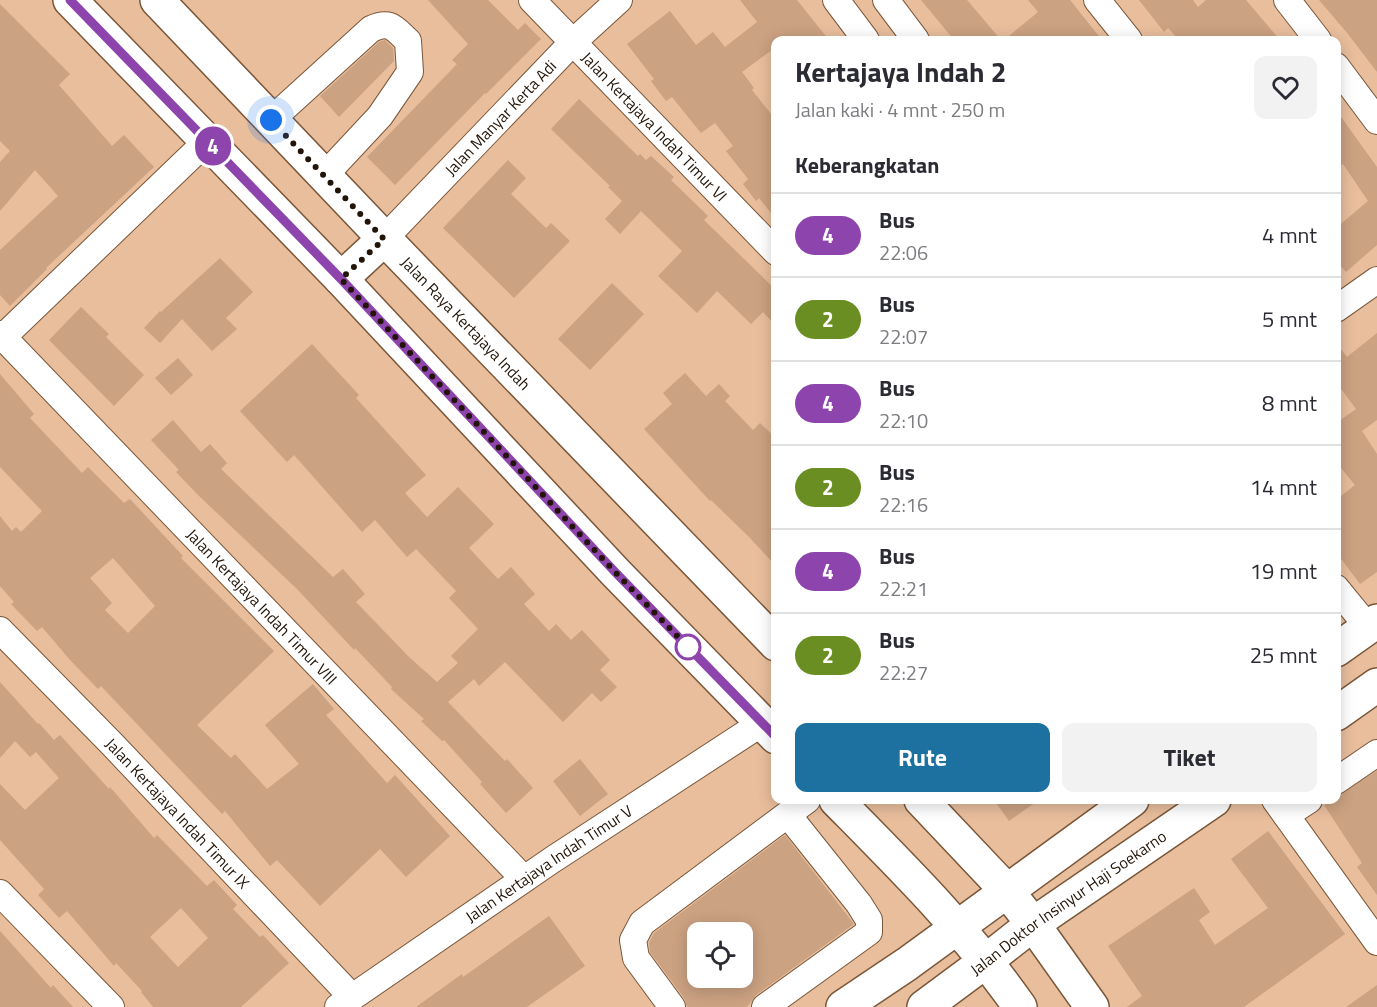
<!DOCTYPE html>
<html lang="id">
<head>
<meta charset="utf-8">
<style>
  body { margin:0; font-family:"Titillium Web",sans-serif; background:#f2f2f3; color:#2b2b33; height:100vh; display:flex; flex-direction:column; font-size:22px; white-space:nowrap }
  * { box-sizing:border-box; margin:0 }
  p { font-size:20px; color:#7c7c81 }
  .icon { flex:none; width:33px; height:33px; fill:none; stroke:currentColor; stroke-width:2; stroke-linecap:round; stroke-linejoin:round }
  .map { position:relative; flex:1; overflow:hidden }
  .sheet { position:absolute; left:771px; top:36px; width:570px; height:768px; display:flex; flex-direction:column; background:#fff; border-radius:12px; box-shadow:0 3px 15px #0003 }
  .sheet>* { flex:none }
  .badge { padding:0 12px; border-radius:20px; font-size:21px; line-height:39px }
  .buttons { position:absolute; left:687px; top:922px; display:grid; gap:12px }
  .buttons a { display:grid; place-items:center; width:66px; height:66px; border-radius:12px; background:#fff; box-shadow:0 3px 15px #0003; font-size:30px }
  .you { position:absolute; width:30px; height:30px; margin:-15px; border:4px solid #fff; border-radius:50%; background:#1a73e8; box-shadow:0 0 0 9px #1a73e833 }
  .map>.badge { position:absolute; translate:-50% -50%; box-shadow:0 0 0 3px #fff }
  h2 { padding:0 24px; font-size:22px; line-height:54px }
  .round { display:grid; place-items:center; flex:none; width:63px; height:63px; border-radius:12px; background:#f2f2f3 }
  .headline { display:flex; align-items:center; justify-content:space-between; height:102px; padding:0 24px }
  h1 { font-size:28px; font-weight:700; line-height:45px }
  .cta { display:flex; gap:12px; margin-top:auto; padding:12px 24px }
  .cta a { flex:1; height:69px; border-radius:12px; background:#1c71a1; color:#fff; font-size:24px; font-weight:700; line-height:69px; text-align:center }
  .cta a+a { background:#f2f2f3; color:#2b2b33 }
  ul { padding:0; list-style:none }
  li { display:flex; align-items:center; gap:18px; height:84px; padding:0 24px; border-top:2px solid #e1e1e2 }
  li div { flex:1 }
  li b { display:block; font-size:22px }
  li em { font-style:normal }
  li .badge { min-width:66px; font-weight:700; text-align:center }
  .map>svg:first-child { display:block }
  .building { fill:#cba282; fill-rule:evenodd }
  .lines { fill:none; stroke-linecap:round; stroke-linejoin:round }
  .minor-casing { stroke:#7b5739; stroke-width:28 }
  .major-casing { stroke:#7b5739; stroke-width:36 }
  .minor { stroke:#fff; stroke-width:26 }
  .major { stroke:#fff; stroke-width:33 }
  .line-casing { stroke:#fff; stroke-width:14 }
  .line { stroke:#8e44ad; stroke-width:9 }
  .walk { stroke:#231408; stroke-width:6; stroke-dasharray:0 10.8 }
  .stop-dot { fill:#fff; stroke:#8e44ad; stroke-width:3 }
  .labels { text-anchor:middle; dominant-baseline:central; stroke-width:6; stroke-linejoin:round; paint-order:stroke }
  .street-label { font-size:16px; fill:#231408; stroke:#e8be9d }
</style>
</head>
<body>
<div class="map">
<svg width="1377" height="1007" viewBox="0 0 1377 1007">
  <rect width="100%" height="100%" fill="#e8be9d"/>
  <g class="building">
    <path d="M428,0H488L518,30L525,23L541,39L486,94L485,93L395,185L367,157L457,64L452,60L468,44Z"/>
    <path d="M740,0H797L829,40H776V47L742,72L754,88L752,90L776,120V219L759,198L756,201L743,184L748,179L726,151L733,146L715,123L701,133L672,97L666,101L651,81L654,79L627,44L670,11L696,45L713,32L725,47L757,22Z"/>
    <path d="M921,0H967L1001,40H954Z"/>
    <path d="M1028,0H1070L1102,40H1004L1038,12Z"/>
    <path d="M1139,0H1193L1198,7L1206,0H1246L1280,40H1179L1168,28L1164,32Z"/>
    <path d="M1319,0H1377V72L1348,34Z"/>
    <path d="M0,4L70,74L59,85L112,146L124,135L154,167L46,268L47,269L10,306L0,295V250L58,196L35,170L0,211V162L10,151L0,141Z"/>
    <path d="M385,40L393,48L394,61L339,117L320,96L379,42Z"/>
    <path d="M579,99L638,156L640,154L646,160L651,156L674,177L671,180L708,216L704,220L776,290V326L763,312L751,324L717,291L697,313L658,276L682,251L641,211L620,234L605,219L622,201L608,187L610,186L551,129Z"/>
    <path d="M1336,110L1377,167V245L1346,272L1336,261V228L1368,201L1343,164L1336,169Z"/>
    <path d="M508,160L526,178L511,194L546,228L551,223L570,241L514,298L443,228Z"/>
    <path d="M220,258L253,292L226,318L237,329L212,351L182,319L160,343L144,328L160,311L161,312Z"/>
    <path d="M612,283L644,314L590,370L558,339Z"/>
    <path d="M81,307L109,334L106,337L144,375L114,406L49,340Z"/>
    <path d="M1377,333V420L1362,431L1377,454V572L1360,584L1336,552V500L1355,485L1336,462V423L1356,409L1336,382V343L1347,357Z"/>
    <path d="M312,344L359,395L356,398L426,475L405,493L427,517L458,487L494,524L469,548L498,579L511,567L535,594L524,604L549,631L556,624L571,640L582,630L610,660L600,670L617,687L601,702L592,693L563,722L505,662L479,686L474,679L448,702L505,761L507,759L533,788L506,813L480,784L482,782L444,740L442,741L421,721L424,719L391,689L392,687L355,648L354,650L297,589L198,495L176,472L179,470L151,440L173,420L201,452L210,444L227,463L221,469L333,577L343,569L365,594L356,602L409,657L437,682L458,663L451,656L478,629L449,598L456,591L416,549L407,557L375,520L362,532L294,455L287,462L240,411Z"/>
    <path d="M178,358L193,375L171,395L155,378Z"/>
    <path d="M685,373L706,396L719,384L730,396L725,401L753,430L760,423L776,438V566L749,537L711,500L710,501L644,429L672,404L663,393Z"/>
    <path d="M0,374L34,414L30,418L82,473L88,467L124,503L130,499L183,556L181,558L274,651L197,725L231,758L235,754L267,789L299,764L265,725L313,684L334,709L326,715L387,783L395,775L450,836L406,877L380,849L320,906L277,860L270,866L225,811L222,814L101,686L98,689L70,660L42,627L37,631L11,604L14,602L0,586V516L12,531L16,527L21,532L42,511L0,467ZM113,558L155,606L128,633L105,610L112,603L90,578Z"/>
    <path d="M0,682L38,724L39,723L54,740L60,735L109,789L110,787L154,838L157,835L207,886L214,880L237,905L233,909L260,937L263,935L289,963L241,1007H153L141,992L142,991L116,963L114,966L67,911L59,918L38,895L44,889L0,840V784L25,810L59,778L36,752L30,757L15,741L0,758ZM181,908L208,938L178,967L150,937Z"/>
    <path d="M580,759L608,794L580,816L553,781Z"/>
    <path d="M1377,771V895L1357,867L1362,863L1324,805L1333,800H1336V797Z"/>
    <path d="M994,800H1039L1009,821Z"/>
    <path d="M1268,831L1345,934L1244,1007H1127L1142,996L1108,946L1194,888L1210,912L1199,920L1215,945L1268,908L1231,859Z"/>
    <path d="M785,835L854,924L756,995L747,1007H687L684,998L650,952L649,943L654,933ZM698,933H742V978H698Z"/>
    <path d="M549,916L585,966L527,1007H416L462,974L463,977Z"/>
    <path d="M0,931L51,988L53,985L73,1007H0Z"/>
    <path d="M1377,985V1007H1346Z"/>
  </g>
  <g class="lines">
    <g class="minor-casing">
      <g id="minor">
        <path id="s1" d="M532,0L776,252"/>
        <path d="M836,0L866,40"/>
        <path d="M886,0L916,40"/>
        <path d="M1097,0L1129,40"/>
        <path d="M1287,0L1318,40"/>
        <path d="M1336,66L1377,121"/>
        <path d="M271,120L371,29C390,20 394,28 408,41L410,72L380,116L324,176"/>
        <path id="s2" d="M384,239L572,43L619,0"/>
        <path d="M1336,309L1377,280"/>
        <path id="s3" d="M0,334L524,879"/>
        <path d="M0,340L207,141"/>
        <path d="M1336,588L1368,627"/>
        <path id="s4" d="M0,630L112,744L352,997"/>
        <path d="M1336,781L1377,753"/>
        <path d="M1275,800L1377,942"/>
        <path d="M1286,815L1309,800"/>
        <path d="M0,893L111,1007"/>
        <path id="s5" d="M338,1007L552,860L762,723"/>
        <path d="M672,1007L636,958L633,940L642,923L807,800"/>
        <path d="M765,1007L869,932V920L859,904L788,815"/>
      </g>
    </g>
    <g class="major-casing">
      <g id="major">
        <path d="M70,0L341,279L616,573L776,737"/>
        <path id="s6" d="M157,0L378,232L776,644"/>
        <path d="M341,279L384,239"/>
        <path d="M1336,650L1377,621"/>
        <path d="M1336,714L1377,685"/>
        <path d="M836,800C901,866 967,931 1020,1007"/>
        <path d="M921,800L1007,891L1033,924L1092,1007"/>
        <path d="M843,1007L907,964L1132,800"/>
        <path id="s7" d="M924,1007L986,961L1033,924L1214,800"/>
      </g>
    </g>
    <use href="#minor" class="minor"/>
    <use href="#major" class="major"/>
  </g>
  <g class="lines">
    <g class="line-casing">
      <path id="line" d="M70,0L341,279L616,573L776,737"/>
    </g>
    <use href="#line" class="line"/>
    <path class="walk" d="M271,120L384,239L341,279L616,573L688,647"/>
  </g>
  <circle class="stop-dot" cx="688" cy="647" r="12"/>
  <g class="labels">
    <g class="street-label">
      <text stroke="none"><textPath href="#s2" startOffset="168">Jalan Manyar Kerta Adi</textPath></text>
      <text stroke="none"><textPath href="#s1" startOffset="176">Jalan Kertajaya Indah Timur VI</textPath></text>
      <text stroke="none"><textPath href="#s6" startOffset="447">Jalan Raya Kertajaya Indah</textPath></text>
      <text stroke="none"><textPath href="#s3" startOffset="378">Jalan Kertajaya Indah Timur VIII</textPath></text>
      <text stroke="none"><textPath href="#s4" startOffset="255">Jalan Kertajaya Indah Timur IX</textPath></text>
      <text stroke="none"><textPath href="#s5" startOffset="255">Jalan Kertajaya Indah Timur V</textPath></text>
      <text stroke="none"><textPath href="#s7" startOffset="178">Jalan Doktor Insinyur Haji Soekarno</textPath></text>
    </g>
  </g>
</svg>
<div class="buttons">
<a><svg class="icon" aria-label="locate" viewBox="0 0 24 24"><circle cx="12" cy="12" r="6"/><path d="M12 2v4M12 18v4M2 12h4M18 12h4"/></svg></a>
</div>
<div class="you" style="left:271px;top:120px"></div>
<b class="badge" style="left:213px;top:146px;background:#8e44ad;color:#fff">4</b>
<section class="sheet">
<div class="headline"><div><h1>Kertajaya Indah 2</h1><p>Jalan kaki · 4 mnt · 250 m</p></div><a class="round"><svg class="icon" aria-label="heart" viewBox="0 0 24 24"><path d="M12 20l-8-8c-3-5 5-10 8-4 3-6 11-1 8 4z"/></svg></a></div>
<h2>Keberangkatan</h2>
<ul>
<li><span class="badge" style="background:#8e44ad;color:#fff">4</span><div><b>Bus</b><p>22:06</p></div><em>4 mnt</em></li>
<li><span class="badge" style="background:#6b8e23;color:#fff">2</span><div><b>Bus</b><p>22:07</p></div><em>5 mnt</em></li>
<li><span class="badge" style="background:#8e44ad;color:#fff">4</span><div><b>Bus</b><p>22:10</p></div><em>8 mnt</em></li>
<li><span class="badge" style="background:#6b8e23;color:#fff">2</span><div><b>Bus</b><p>22:16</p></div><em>14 mnt</em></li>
<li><span class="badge" style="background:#8e44ad;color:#fff">4</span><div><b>Bus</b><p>22:21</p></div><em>19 mnt</em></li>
<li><span class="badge" style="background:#6b8e23;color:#fff">2</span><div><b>Bus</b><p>22:27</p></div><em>25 mnt</em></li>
</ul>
<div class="cta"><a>Rute</a><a>Tiket</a></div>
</section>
</div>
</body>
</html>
